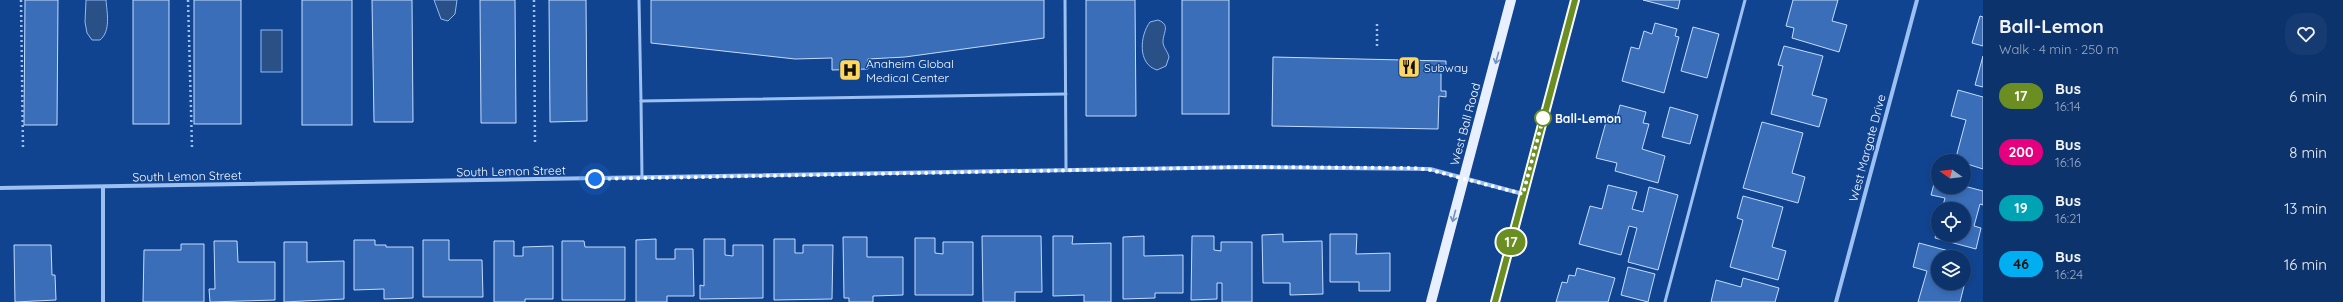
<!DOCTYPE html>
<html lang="en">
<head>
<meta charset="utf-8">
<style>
  body { margin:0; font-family:Quicksand,sans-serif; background:#163b72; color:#f1f3f6; height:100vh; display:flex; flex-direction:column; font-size:15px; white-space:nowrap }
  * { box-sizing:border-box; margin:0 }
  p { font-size:13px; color:#9aaac2 }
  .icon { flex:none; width:22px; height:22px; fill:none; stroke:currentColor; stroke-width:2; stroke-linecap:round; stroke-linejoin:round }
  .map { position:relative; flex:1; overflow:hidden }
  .details { display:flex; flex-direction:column; background:#0d336c; width:360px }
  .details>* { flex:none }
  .badge { padding:0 8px; border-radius:13px; font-size:14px; line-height:26px }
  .needle { width:26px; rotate:285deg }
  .fabs { position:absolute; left:1931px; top:154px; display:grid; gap:8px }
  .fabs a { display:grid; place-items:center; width:40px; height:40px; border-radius:50%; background:#0d336c; box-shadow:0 2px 6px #0003,0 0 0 1px #2d4e7f; font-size:20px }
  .you { position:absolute; width:20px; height:20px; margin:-10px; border:3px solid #fff; border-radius:50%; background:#1a73e8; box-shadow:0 0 0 6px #1a73e833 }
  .map>.badge { position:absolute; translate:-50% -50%; box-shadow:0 0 0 2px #fff }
  .round { display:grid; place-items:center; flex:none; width:42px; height:42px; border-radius:16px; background:#163b72 }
  .head { display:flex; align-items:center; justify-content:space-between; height:68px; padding:0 16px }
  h1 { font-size:19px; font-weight:800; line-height:30px }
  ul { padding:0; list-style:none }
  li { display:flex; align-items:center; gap:12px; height:56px; padding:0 16px }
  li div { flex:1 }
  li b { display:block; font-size:15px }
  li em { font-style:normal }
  li .badge { min-width:44px; font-weight:700; text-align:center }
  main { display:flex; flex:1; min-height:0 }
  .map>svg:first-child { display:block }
  .water { fill:#2a5088; stroke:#8ebaf6 }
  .building { fill:#3a6eb9; stroke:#c4dcfd }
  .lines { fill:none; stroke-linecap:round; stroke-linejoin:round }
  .path { stroke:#9cc0f2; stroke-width:2.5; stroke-dasharray:2 3; stroke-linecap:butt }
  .service { stroke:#9cc0f2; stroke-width:3 }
  .minor { stroke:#9cc0f2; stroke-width:4 }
  .primary { stroke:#e8f0ff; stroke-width:10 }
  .oneway { stroke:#7291c2 }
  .line-casing { stroke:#fff; stroke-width:9 }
  .line { stroke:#6b8e23; stroke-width:6 }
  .walk { stroke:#fff; stroke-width:4; stroke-dasharray:0 7.2 }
  .stop-dot { fill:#fff; stroke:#6b8e23; stroke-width:2 }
  .labels { text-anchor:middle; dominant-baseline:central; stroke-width:3; stroke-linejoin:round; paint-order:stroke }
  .poi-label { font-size:12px; fill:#fff; stroke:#114490; text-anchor:start }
  .stop-label { font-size:12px; font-weight:bold; fill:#fff; stroke:#114490; text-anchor:start }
  .street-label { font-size:12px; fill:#fff; stroke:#114490 }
</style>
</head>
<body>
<main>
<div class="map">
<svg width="1983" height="302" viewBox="0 0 1983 302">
  <rect width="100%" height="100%" fill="#114490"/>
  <g class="water">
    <path d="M86,0H106C107,13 111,31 100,40H92L87,33L85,22Z"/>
    <path d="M434,0H457L455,14L448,21L441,19Z"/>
    <path d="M1158,20C1171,25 1163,32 1163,42C1163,47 1168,52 1169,57L1166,66L1157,70C1137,64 1140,35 1150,22Z"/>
    <rect x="261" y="30" width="21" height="42"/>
  </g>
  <g class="building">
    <path d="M25,0H58L57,125H24Z"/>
    <rect x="133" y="0" width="36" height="124"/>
    <rect x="194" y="0" width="47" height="124"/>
    <rect x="302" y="0" width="50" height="125"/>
    <path d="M372,0H412L413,122H374Z"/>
    <path d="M480,0H515L516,123H481Z"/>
    <path d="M549,0H586L587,121L550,122Z"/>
    <path d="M651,0H1044V38L905,57L868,59V69L832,70V58L795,59L651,43Z"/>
    <path d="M1086,0H1135L1136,116H1086Z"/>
    <rect x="1182" y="0" width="47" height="114"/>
    <path d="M1643,0H1680L1678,9Z"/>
    <path d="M1793,0H1838L1832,21L1847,25L1839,52L1792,38L1794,28L1786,26Z"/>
    <path d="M1980,16L1983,17V46L1972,43Z"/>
    <path d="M1655,23L1677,29L1675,36L1679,37L1664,93L1622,81L1631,47L1639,49L1644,31L1652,34Z"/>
    <path d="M1693,27L1719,34L1707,78L1681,71Z"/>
    <path d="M1784,46L1823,56L1812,95L1827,99L1819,127L1771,114L1783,66L1778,65Z"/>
    <path d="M1983,56V87L1975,85Z"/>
    <path d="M1273,57L1446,61V68H1441V91H1446V97L1439,96L1438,129L1272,126Z"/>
    <path d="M1958,90L1983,97V169L1964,163V161H1955L1966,120L1951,116Z"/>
    <path d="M1620,105L1646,112L1643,123L1649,124L1642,149L1665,156L1658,183L1615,171L1617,163L1596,158L1608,115L1617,117Z"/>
    <path d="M1670,107L1698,115L1690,144L1662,137Z"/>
    <path d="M1762,122L1803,133L1792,173L1805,177L1798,203L1743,188Z"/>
    <path d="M1938,169V187H1964V174H1967L1964,186L1983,191V205L1980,204L1974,226L1981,228L1976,249L1935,238L1938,225V235H1964V209H1942L1945,198L1931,195Z"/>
    <path d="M1608,185L1637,192L1632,209L1643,212L1649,187L1678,195L1658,270L1628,262L1637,228L1629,226L1621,255L1579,244L1590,206L1602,209Z"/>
    <path d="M1743,196L1783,207L1772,247L1786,251L1778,280L1730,267L1743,220L1737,218Z"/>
    <path d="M1283,234V242L1322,241L1323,294L1290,295V283H1263L1262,235Z"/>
    <path d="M1330,234H1357L1356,254L1390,253V291H1359V282H1330Z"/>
    <path d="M982,236H1041L1042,292H1015V302H983Z"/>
    <path d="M1053,236H1073L1072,244L1111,243V302H1084V295L1053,296Z"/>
    <path d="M1144,236V256L1183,255V293H1155V298L1123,299V237Z"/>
    <path d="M1192,236H1214V250L1221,251V242H1252V302H1222V283H1217V299L1191,300Z"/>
    <path d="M843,237H867V257H903V295L873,296V302H849V298H844Z"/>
    <path d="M915,238H935V253L943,254V242H973V295H915Z"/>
    <path d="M656,239V259H675V249H693L694,296H667V302H636V240Z"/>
    <path d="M704,239H725V255L733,256V245H763V298L700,299V285L704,286Z"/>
    <path d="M774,239H795V253H803V245H833L832,299L774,300Z"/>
    <path d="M354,240H375V245H386V247H413V298L384,299V289L354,290Z"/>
    <path d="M423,240H449V260H482L483,297H423Z"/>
    <path d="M214,241H237L238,262H275V300L210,302L209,289H215Z"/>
    <path d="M494,241H514V256H523V247L553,246V299H525V302H494Z"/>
    <path d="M562,241H584L585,247H625V300H562Z"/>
    <path d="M284,242H307V262L344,261V299L284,302Z"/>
    <path d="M1919,243L1949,251L1947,257H1938V283H1964V265L1969,266L1960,302H1918L1927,271L1913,267Z"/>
    <path d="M181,244H204V302H143L144,250H181Z"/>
    <path d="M14,245H51L52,275H55L56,300L15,302Z"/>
    <path d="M1628,267L1655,274L1648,302L1621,295Z"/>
    <path d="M1577,268L1615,278L1608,302H1556L1562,282L1567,283L1569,275L1575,276Z"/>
    <path d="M1743,278L1779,288L1775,302H1711L1716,280L1741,287Z"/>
  </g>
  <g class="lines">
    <g class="path">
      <path d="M21,0L23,148"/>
      <path d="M188,0L192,147"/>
      <path d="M534,0L535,144"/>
      <path d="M1377,24V47"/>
    </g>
    <g class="service">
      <path d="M639,0L641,101"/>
      <path d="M1065,0L1066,170"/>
      <path d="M642,178L641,101L1066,94"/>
      <path d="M1665,302L1745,0"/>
    </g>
    <g class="minor">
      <path d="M0,188L1247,167L1430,169L1523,194"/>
      <path d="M103,188V302"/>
      <path d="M1836,302L1917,0"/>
    </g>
    <g class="primary">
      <path d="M1431,302L1511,0"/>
      <path d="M1495,302L1575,0"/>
    </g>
  </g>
  <defs><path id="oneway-shaft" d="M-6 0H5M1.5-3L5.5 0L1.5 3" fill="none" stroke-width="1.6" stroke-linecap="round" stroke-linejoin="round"/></defs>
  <g class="oneway">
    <use href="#oneway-shaft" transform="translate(1497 58) rotate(105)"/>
    <use href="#oneway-shaft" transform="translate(1454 216) rotate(105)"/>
  </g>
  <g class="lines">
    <g class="line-casing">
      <path id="line" d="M1495,302L1575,0"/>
    </g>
    <use href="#line" class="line"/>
    <path class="walk" d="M595,179L1247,167L1414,168L1430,170L1523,194L1544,115L1543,118"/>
  </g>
  <defs>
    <g id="restaurant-square" transform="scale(1.15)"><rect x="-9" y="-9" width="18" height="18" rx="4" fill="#ffd65e" stroke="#114490"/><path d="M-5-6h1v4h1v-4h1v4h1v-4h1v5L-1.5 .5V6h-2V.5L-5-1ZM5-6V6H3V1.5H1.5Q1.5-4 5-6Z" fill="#111"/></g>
    <g id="hospital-square" transform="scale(1.15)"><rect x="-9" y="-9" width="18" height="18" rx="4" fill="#ffd65e" stroke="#114490"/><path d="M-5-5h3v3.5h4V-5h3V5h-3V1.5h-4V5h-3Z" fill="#111"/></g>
  </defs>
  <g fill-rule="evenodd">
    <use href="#restaurant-square" x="1409" y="67"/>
    <use href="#hospital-square" x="850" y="70"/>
  </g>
  <circle class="stop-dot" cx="1543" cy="118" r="8"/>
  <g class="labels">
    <g class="poi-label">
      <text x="866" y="63">Anaheim Global<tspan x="866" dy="14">Medical Center</tspan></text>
      <text x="1424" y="67">Subway</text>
    </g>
    <g class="stop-label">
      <text x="1555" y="118">Ball-Lemon</text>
    </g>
    <g class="street-label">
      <text transform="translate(1465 124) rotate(-75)">West Ball Road</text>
      <text transform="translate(1867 148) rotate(-75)">West Margate Drive</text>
      <text transform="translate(511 171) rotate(-1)">South Lemon Street</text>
      <text transform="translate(187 176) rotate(-1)">South Lemon Street</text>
    </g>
  </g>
</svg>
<div class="fabs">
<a><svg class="needle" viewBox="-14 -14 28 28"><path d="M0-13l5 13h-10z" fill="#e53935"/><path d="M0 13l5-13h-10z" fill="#9aaac2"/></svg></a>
<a><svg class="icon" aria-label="locate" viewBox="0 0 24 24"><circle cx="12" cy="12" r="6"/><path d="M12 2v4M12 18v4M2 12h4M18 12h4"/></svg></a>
<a><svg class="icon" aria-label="layers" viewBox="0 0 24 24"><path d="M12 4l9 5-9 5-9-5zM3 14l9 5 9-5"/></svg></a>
</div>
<div class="you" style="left:595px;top:179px"></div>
<b class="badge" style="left:1511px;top:242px;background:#6b8e23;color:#fff">17</b>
</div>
<section class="details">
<div class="head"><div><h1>Ball-Lemon</h1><p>Walk · 4 min · 250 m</p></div><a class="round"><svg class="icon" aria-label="heart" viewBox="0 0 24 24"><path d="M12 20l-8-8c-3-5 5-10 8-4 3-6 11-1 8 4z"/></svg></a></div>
<ul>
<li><span class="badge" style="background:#6b8e23;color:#fff">17</span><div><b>Bus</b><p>16:14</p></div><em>6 min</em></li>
<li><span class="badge" style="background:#e6007e;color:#fff">200</span><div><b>Bus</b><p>16:16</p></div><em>8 min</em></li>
<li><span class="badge" style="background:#00a3b4;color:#fff">19</span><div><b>Bus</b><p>16:21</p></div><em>13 min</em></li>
<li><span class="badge" style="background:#00aff2;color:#111">46</span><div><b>Bus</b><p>16:24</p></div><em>16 min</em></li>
</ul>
</section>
</main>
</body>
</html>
